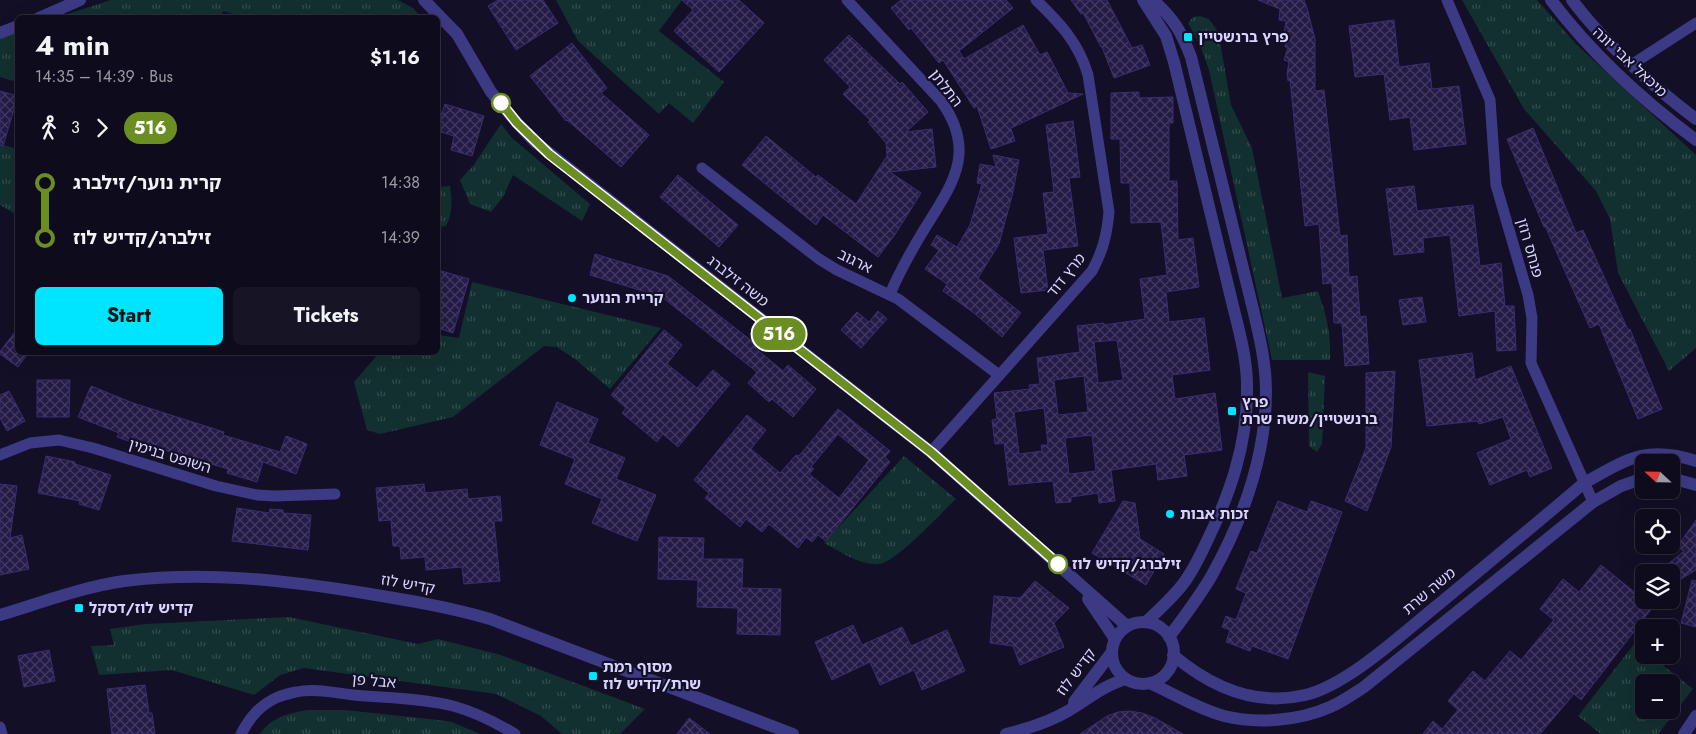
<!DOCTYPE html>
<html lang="en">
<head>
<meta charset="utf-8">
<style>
  body { margin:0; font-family:Jost,"Noto Sans Hebrew",sans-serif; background:#171425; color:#f1f3f6; height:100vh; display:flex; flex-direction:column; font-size:19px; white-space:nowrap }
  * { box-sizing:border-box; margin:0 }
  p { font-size:16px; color:#9b9ba3 }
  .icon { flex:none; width:28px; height:28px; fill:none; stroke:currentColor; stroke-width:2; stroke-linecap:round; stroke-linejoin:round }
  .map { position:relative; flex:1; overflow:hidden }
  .drawer { position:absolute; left:15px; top:15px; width:425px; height:340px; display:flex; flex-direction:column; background:#0e0b1c; border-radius:8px; box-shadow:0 5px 20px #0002,0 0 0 1px #2e2b3b }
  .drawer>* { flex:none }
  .badge { padding:0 10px; border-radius:16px; font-size:18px; line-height:32px }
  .needle { width:32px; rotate:292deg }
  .controls { position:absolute; left:1635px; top:454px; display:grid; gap:10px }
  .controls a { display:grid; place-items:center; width:45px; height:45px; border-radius:8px; background:#0e0b1c; box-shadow:0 5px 20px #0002,0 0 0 1px #2e2b3b; font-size:25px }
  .map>.badge { position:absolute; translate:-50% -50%; box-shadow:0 0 0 2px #fff }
  .legs { display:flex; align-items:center; gap:8px; height:55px; padding:0 20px; font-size:16px }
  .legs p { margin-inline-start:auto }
  .headline { display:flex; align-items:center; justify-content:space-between; height:85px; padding:0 20px }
  h1 { font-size:28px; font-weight:700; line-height:38px }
  .action { display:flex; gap:10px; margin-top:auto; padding:10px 20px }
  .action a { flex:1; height:58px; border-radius:8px; background:#00e5ff; color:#111; font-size:20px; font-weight:700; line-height:58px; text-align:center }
  .action a+a { background:#171425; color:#f1f3f6 }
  ul { padding:0 20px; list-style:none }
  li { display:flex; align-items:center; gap:18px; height:55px; font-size:19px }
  li i { display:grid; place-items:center; width:8px; height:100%; margin:0 6px; background:currentColor }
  li i::after { content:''; width:12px; height:12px; margin:-6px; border:4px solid; border-radius:50%; background:#0e0b1c }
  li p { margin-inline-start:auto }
  li:first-child i { background:linear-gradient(#0000 50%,currentColor 0) }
  li:last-child i { background:linear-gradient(currentColor 50%,#0000 0) }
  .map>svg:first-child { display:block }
  .grass { fill:url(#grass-tufts); fill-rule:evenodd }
  .building { fill:url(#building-cross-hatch); stroke:#3b2d73; fill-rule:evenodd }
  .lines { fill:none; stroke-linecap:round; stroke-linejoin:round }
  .minor { stroke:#3d3a85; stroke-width:11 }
  .tertiary { stroke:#3d3a85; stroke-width:12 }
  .line-1-casing { stroke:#fff; stroke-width:11 }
  .line-1 { stroke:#6b8e23; stroke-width:8 }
  .poi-dot { fill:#00e5ff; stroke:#130f26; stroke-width:2 }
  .stop-1-dot { fill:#fff; stroke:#6b8e23; stroke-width:2.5 }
  .labels { text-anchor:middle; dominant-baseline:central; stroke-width:4.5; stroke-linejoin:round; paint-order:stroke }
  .poi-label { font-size:15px; font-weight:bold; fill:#d9d4ff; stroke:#130f26; text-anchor:start }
  .street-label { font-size:15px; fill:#d9d4ff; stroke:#130f26 }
  .stop-label { font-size:15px; font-weight:bold; fill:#d9d4ff; stroke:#130f26; text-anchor:start }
</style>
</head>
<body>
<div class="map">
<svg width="1696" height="734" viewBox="0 0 1696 734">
  <defs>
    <pattern id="grass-tufts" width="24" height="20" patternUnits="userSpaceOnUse" patternTransform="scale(1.25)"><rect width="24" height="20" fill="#12302f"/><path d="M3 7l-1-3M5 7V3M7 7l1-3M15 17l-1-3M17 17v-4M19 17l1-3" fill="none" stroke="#344d4e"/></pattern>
    <pattern id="building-cross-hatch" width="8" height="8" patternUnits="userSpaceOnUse" patternTransform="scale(1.25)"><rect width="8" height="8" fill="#241b47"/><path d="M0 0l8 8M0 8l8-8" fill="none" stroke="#433b63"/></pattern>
  </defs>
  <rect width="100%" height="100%" fill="#130f26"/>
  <g class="grass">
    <path d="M111,0H398L413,8L421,17L352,18L343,15L342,18H247L223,11L221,18H55Z"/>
    <path d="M556,0H682L659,31L724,82L693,123L669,103L659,114L578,41Z"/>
    <path d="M1462,0H1537L1576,44L1696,155V348L1669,371L1618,273L1610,219L1596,191L1524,109Z"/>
    <path d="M1200,16L1209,19L1217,30L1220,42L1231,105L1252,148L1282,298L1318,291C1327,318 1331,332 1330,360H1272L1209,70L1200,45L1188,23L1193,17Z"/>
    <path d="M17,31V82L0,77V37Z"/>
    <path d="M501,124L512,138L590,204L582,221L513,175L503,197L491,212L470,204L460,180L473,166Z"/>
    <path d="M0,144L17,149V215L0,205Z"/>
    <path d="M450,186C452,201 453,212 446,226L438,227V187Z"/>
    <path d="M472,282L661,328L610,389L575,359L557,347L544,346L453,417L380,434L367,430L354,382L379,353L438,352L439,335L459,338Z"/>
    <path d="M1308,372L1325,376L1322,444L1317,452L1309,446Z"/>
    <path d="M904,456L956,499C940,514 898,561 879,564C860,566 840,551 824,543Z"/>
    <path d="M289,617L418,644L438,639L501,655L645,709L620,734H562L541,716L496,694L304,668L280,675L254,695L172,670L99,675L91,646L114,645L110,629L145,624Z"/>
    <path d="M1635,643L1644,650V655H1650L1693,689L1658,734H1601L1578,716ZM1644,682H1671V710H1644Z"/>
    <path d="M308,710H345L438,720L452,722L480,734H260C271,717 289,713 308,710Z"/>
  </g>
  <g class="building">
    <path d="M498,0H543L558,23L516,50L488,6Z"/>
    <path d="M682,0H739L764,23L719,72L674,31L693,10Z"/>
    <path d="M901,0H1006L1013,8L959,51L964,59L1023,25L1040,55L1047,52L1068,93L1083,94L1009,129H1011L1015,141L991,149L977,106L974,108L943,60L939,63L911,28L909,30L891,8Z"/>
    <path d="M1071,0H1107L1132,48L1142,45L1150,65L1114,78L1102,47H1101L1083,13L1081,14Z"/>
    <path d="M1258,0H1304L1307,8L1315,39V91L1324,90L1340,236L1347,235L1349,277L1357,276L1360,317L1366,316L1369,364L1345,366L1342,323H1334L1332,283L1323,284L1319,224L1305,226L1290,80L1288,81L1287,73L1289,62L1284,60L1288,47H1285L1287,34L1284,33L1286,21L1279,20L1280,9Z"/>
    <path d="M1394,20L1399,67L1429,63L1432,89L1459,86L1466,144L1414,150L1410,117L1390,120L1384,74L1355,77L1349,26Z"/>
    <path d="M849,35L900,84L902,82L928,112L906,132L932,129L936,167L890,172L921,193L896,233L878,257L823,215L816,225L742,165L766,136L816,177L818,175L856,204L887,156L886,143L868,122L870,120L843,94L850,87L824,60Z"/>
    <path d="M572,43L607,88L601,93L649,135L621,167L567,120L566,121L530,76Z"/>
    <path d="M0,91L18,96L3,146L0,145Z"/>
    <path d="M1139,92V98L1173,97V123H1169V181H1177L1178,240L1193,238L1199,287L1166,292L1169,322L1204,318L1210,370L1172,375L1175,399L1215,393L1222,450L1184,455L1187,476L1158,480L1156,464L1111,470L1115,501L1099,503L1098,493L1071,497V502L1056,503L1053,481L1009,485L1004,443L995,444L992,420L997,419L994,393L1030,389L1029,385L1040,384L1037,358L1080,352L1077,326L1104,323V325L1145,319L1140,279L1167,275L1161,222L1131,223L1130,183H1121L1120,139H1111V93ZM1117,340L1123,380L1098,383L1094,342ZM1084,376L1088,412L1058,415L1054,380ZM1044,408L1048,445H1041L1042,451L1019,454L1014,412ZM1092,435L1096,471L1069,474L1065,438Z"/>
    <path d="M445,104L484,116L472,156L451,150L454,136L438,131V118L440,119Z"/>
    <path d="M1073,121L1080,177L1069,178L1078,246L1043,250L1048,290L1021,293L1014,238L1048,234L1043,193L1054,192L1046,125Z"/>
    <path d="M1533,128L1576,233L1583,230L1628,330L1630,329L1662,409L1638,419L1599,324L1590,328L1545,226L1544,227L1507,139Z"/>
    <path d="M993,155L1019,160L1013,192L999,244L978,278L1021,313L1002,337L974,313L943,291L947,284L925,269L939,250L931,245L937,235L957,247L970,225L982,184L977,183L980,164L996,167Z"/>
    <path d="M678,175L738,225L719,247L660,197Z"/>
    <path d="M1414,186L1417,211L1473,205L1480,266L1501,263L1505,306H1514L1516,350L1497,351L1495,311L1459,316L1450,235L1423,238L1424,252L1394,255L1386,189Z"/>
    <path d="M595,254L668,276L757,345L755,348L783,371L788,365L816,389L793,417L772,399L769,402L748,383L757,372L662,297L590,275Z"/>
    <path d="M438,270L469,279L453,333L438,328Z"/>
    <path d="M1422,297L1426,322L1403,325L1399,300Z"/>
    <path d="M878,311L887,319L861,348L841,330L857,312L869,322Z"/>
    <path d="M18,328V352H29L18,367L0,354L1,350Z"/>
    <path d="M664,330L682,345L667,364L697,388L713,370L730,384L678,447L663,434L657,442L622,413L626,408L611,395Z"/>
    <path d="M1472,353L1475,380L1511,366L1552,468L1530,477L1527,470L1490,485L1477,453L1511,439L1503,417L1479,424L1477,421L1427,426L1419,360Z"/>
    <path d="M1395,371L1391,447L1367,511L1345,501L1366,448V373Z"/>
    <path d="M37,380H70L69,417H37Z"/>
    <path d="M91,386L133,403L224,432L223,435L280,452L286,436L307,444L296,474L263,462L257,482L227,473L228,469L164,450L163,453L117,437L119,433L78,417Z"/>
    <path d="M9,391L25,421L7,431L0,418V395Z"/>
    <path d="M557,402L598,419L588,443L625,458L616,479L656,495L637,541L592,523L602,499L565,484L575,459L540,445Z"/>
    <path d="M838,409L890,451L885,457L890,462L826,541L818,535L812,542L806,537L798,548L769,524L762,532L746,519L740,527L705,498L709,493L694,480L747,415L766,430L751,449L780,473L796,455L799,456ZM838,434L869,460L839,498L809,474L814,469L811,467Z"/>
    <path d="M46,456L75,462V464L111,475L99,510L79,504L80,501L38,493Z"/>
    <path d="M0,484L17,486L10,538L22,535L29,569L0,575Z"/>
    <path d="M424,484L425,493L467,489L468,499L500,496L502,521H494L500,581L464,584L462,567L426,570L425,557L401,559L400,546H393L391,520L379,521L376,488Z"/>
    <path d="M1123,501L1135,503L1140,539L1164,554L1146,585L1092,553Z"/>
    <path d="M1278,501L1307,512L1311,501L1342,512L1288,659L1252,646L1250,651L1226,642L1230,630L1222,627L1226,616L1236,620L1246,593L1236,589L1251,551L1257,553Z"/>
    <path d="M237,508L269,513L270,509L283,510V513L311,515L308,550L232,541Z"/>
    <path d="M1696,520V570L1671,585V572H1658L1684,551L1677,547Z"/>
    <path d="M659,537L704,538L703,559H743L742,588L781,589L780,635L737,634L738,608L697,607L698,580L658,579Z"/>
    <path d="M1601,565L1653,607L1581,700L1574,694L1540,734H1423L1433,721L1442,729L1458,710L1448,701L1473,671L1485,681L1510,651L1521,660L1554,620L1540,609L1563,579L1579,592Z"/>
    <path d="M1692,580L1696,581V627L1681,623Z"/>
    <path d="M1035,581L1069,608L1054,623L1064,647L1020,665L1013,646L990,643L994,596L1020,598Z"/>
    <path d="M853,625L862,645L902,627L911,646L947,630L965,671L922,690L914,670L880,685L870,662L832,680L815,642Z"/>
    <path d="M49,650L55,681L24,687L18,656Z"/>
    <path d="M145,685L149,713H152L155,734H112L107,689Z"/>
    <path d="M1129,711L1142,713L1155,718L1183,734H1080L1107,716L1118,712Z"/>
    <path d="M689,718L710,734H677Z"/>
  </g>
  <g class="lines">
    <g class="minor">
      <path d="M847,0L941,101C979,154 950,187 922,233C910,253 899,273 890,294"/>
      <path d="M1447,0L1490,100L1496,185L1528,295L1532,318L1531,363L1593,502"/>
      <path d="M1631,65L1696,23"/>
      <path d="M702,168L819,259L837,270L898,299L999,375"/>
      <path d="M931,452L1092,271C1103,251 1107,234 1109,212L1088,75C1079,43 1059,22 1036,0"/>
      <path d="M0,455L30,443L59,440L93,448L216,486L257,495L275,496L335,494"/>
      <path d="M0,727L2,734"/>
      <path d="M241,734C250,717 260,705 278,697C284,695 290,693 296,692C314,688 336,693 354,695C386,698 421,698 453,706C475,712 495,722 515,734"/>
    </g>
    <g class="tertiary">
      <path d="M424,0L457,34L491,92L517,123L534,141L931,452L1127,626"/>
      <path d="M1143,0L1166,36L1174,62L1233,306C1240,334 1248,363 1247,392C1247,445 1230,494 1207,541C1200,556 1193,571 1183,584C1172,598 1159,610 1146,622"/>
      <path d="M1153,0C1174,19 1181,31 1191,57L1251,301C1258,330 1266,361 1266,391C1266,455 1243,519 1212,575C1200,596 1184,617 1169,637"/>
      <path d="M1551,0C1592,54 1641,99 1696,140"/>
      <path d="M1572,0C1607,46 1650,84 1696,119"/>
      <path d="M39,18L80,0"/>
      <path d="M0,33L18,26"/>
      <path d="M1671,478L1696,485"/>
      <path d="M1088,599L1115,639"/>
      <path d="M0,615C40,603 82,587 124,581C206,571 283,580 364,593C407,600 449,607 490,619L793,734"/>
      <circle cx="1143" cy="653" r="31"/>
      <path d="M1173,655C1211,687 1255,707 1305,695C1348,685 1404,632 1439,604C1487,564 1536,524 1584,483C1627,459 1646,445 1696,461"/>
      <path d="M1150,683C1174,694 1198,709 1224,716C1257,724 1299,721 1330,707C1342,702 1353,694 1364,687L1593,502L1621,486L1644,478"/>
      <path d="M1074,702L1112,652"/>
      <path d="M1006,734C1027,729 1049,722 1068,711C1087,700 1104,685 1126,679"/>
      <path d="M1684,734L1696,716"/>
    </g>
  </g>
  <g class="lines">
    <g class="line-1-casing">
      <path id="line-1" d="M501,103L517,123L549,154L931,452L1058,564"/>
    </g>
    <use href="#line-1" class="line-1"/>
  </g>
  <g class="poi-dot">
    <rect x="1183" y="32" width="10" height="10" rx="2.5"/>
    <circle cx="572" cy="298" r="5"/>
    <rect x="1227" y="406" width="10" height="10" rx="2.5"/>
    <circle cx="1170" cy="514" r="5"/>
    <rect x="74" y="603" width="10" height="10" rx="2.5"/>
    <rect x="588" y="671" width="10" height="10" rx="2.5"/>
  </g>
  <g class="stop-1-dot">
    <circle cx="501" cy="103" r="9"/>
    <circle cx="1058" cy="564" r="9"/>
  </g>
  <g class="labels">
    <g class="poi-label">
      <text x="1198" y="37">פרץ ברנשטיין</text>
      <text x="582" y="298">קריית הנוער</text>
      <text x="1242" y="402">פרץ<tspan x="1242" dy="17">ברנשטיין/משה שרת</tspan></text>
      <text x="1180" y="514">זכות אבות</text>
      <text x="89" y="608">קדיש לוז/דסקל</text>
      <text x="603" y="667">מסוף רמת<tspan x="603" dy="17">שרת/קדיש לוז</tspan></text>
    </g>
    <g class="street-label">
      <text transform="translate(1630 62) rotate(43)">מיכאל אבי יונה</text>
      <text transform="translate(946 88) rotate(52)">התלתן</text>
      <text transform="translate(1530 248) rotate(74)">פנחס רוזן</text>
      <text transform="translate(855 261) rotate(26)">ארגוב</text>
      <text transform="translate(1066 275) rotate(-51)">מרץ דוד</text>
      <text transform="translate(738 281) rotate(38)">משה זילברג</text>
      <text transform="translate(170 456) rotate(17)">השופט בנימין</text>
      <text transform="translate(408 584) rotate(10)">קדיש לוז</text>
      <text transform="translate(1429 591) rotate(-40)">משה שרת</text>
      <text transform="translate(1076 672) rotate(-53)">קדיש לוז</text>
      <text transform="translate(374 681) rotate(5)">אבל פן</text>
    </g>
    <g class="stop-label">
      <text x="1072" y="564">זילברג/קדיש לוז</text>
    </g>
  </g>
</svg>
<div class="controls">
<a><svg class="needle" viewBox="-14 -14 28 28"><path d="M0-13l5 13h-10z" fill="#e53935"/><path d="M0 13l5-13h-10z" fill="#9b9ba3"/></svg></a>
<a><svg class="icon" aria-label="locate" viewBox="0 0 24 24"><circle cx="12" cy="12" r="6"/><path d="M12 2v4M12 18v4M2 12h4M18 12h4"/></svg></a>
<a><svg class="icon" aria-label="layers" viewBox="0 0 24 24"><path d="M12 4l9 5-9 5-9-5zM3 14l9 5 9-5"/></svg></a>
<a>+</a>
<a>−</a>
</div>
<b class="badge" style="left:779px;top:334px;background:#6b8e23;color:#fff">516</b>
<section class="drawer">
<div class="headline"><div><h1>4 min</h1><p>14:35 – 14:39 · Bus</p></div><b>$1.16</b></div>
<div class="legs"><svg class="icon" aria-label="walk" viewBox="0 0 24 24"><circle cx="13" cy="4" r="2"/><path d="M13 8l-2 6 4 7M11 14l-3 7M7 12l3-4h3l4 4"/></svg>3<svg class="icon" aria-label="forward" viewBox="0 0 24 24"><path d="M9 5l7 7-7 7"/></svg><b class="badge" style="background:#6b8e23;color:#fff">516</b></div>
<ul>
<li><i style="color:#6b8e23"></i><b>קרית נוער/זילברג</b><p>14:38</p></li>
<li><i style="color:#6b8e23"></i><b>זילברג/קדיש לוז</b><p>14:39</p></li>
</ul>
<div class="action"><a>Start</a><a>Tickets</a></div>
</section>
</div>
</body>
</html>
